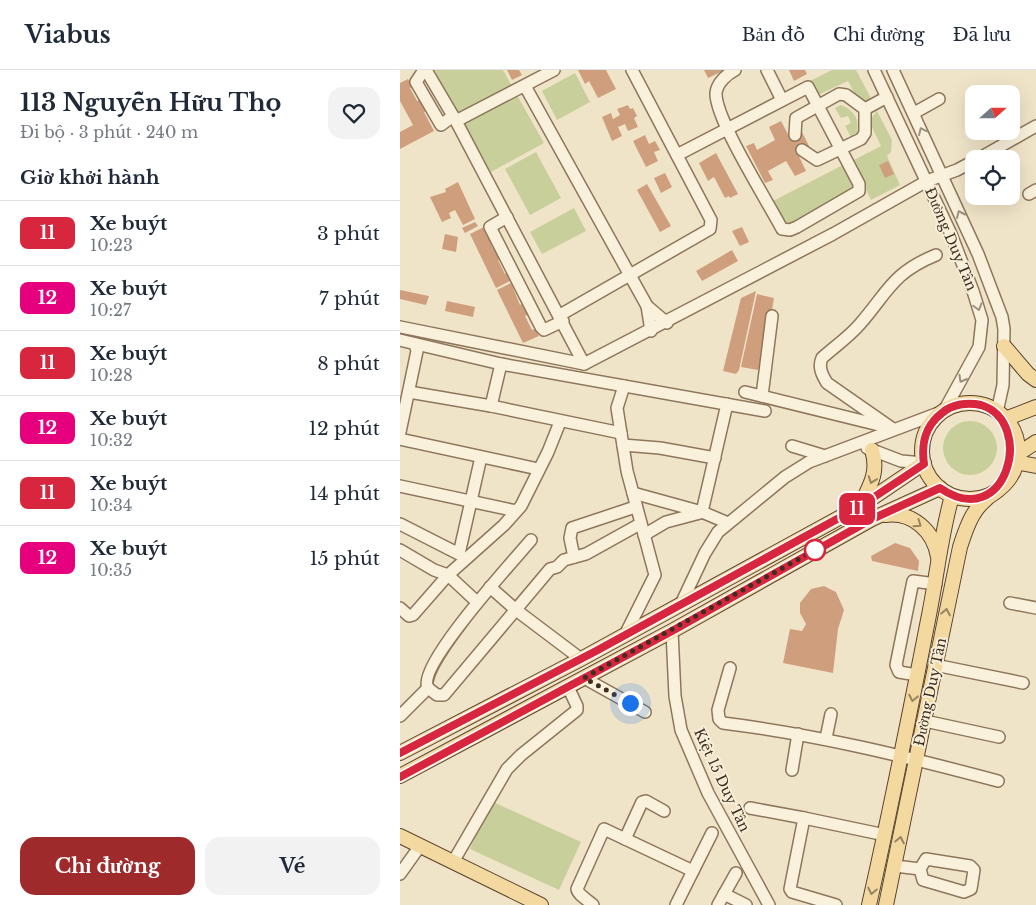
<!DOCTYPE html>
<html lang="vi">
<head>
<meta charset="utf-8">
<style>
  body { margin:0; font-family:"Libre Baskerville",serif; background:#f2f2f3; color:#1f2937; height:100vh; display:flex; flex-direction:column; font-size:19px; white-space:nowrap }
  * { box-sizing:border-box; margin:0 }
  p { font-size:16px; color:#747a83 }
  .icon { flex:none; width:28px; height:28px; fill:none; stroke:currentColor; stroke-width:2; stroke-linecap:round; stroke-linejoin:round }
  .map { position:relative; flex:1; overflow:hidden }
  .panel { display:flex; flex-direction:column; background:#fff; width:400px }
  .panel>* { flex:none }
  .badge { padding:0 10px; border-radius:8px; font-size:18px; line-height:32px }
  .needle { width:32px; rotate:69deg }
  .fabs { position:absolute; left:565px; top:15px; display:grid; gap:10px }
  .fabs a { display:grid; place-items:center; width:55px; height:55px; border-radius:10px; background:#fff; box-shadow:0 5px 20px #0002; font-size:25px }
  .you { position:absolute; width:25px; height:25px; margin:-12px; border:4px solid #fff; border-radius:50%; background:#1a73e8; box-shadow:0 0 0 8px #1a73e833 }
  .map>.badge { position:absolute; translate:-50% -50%; box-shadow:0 0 0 2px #fff }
  h2 { padding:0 20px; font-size:19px; line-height:45px }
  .round { display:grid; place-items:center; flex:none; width:52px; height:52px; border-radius:15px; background:#f2f2f3 }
  .headline { display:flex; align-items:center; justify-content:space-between; height:85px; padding:0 20px }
  h1 { font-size:24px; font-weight:800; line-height:38px }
  .action { display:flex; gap:10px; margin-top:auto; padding:10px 20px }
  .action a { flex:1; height:58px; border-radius:15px; background:#9e2a2b; color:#fff; font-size:20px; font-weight:800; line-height:58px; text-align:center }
  .action a+a { background:#f2f2f3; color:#1f2937 }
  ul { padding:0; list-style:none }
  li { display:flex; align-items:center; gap:15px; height:65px; padding:0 20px; border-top:1px solid #e0e1e3 }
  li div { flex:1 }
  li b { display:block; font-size:19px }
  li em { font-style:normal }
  li .badge { min-width:55px; font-weight:700; text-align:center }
  header { display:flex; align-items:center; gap:30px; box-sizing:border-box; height:70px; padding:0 25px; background:#fff; border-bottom:1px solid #e0e1e3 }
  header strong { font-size:24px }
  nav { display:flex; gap:28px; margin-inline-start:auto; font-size:18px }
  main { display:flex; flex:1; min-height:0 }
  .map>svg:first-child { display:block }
  .green { fill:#c9cf9b }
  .building { fill:#cf9f7d }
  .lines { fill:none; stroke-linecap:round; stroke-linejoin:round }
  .minor-casing { stroke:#8d765c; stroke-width:14 }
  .major-casing { stroke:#5b4430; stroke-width:16 }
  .minor { stroke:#faf1dc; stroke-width:11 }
  .major { stroke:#f3d9a0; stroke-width:14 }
  .oneway { stroke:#9c907e }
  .oneway2 { stroke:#988460 }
  .line-casing { stroke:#fff; stroke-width:11 }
  .line { stroke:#d7263d; stroke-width:8 }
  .walk { stroke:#3d2e20; stroke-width:5; stroke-dasharray:0 9 }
  .stop-dot { fill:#fff; stroke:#d7263d; stroke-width:2.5 }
  .labels { text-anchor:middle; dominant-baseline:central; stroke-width:4; stroke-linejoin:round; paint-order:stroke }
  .street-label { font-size:14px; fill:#3d2e20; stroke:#f7eed8 }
</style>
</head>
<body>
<header>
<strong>Viabus</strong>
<nav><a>Bản đồ</a><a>Chỉ đường</a><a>Đã lưu</a></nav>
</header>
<main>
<section class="panel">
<div class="headline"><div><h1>113 Nguyễn Hữu Thọ</h1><p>Đi bộ · 3 phút · 240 m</p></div><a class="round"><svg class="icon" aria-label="heart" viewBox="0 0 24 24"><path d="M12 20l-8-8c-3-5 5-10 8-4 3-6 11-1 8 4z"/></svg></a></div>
<h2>Giờ khởi hành</h2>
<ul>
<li><span class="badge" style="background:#d7263d;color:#fff">11</span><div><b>Xe buýt</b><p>10:23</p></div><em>3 phút</em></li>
<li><span class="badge" style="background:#e6007e;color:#fff">12</span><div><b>Xe buýt</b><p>10:27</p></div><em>7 phút</em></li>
<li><span class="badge" style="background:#d7263d;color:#fff">11</span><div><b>Xe buýt</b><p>10:28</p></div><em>8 phút</em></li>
<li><span class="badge" style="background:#e6007e;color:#fff">12</span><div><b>Xe buýt</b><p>10:32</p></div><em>12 phút</em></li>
<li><span class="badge" style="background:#d7263d;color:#fff">11</span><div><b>Xe buýt</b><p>10:34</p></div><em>14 phút</em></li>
<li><span class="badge" style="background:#e6007e;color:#fff">12</span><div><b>Xe buýt</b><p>10:35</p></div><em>15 phút</em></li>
</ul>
<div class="action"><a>Chỉ đường</a><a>Vé</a></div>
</section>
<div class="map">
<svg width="636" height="835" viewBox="0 0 636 835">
  <rect width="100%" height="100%" fill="#f0e4c8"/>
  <g class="green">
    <path d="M34,0H103L144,73L91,102Z"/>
    <path d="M432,0H456L473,32L466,34L459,32L448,11L418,25L410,11Z"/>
    <path d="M175,3L190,32L157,50L142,21Z"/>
    <path d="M441,35C453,40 460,48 457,62L451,67L445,56L451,53L448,46L441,48L435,38Z"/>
    <path d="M477,41L492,70L491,82L487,86L500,115L471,130L452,91L481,76L469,51Z"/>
    <path d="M136,82L161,128L130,145L105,99Z"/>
    <path d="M445,94L454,118L392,155L385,156L371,132Z"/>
    <path d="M174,138L186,161L142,184L130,162Z"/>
    <circle cx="570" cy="378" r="27"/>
    <path d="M91,731L181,772L159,820L70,779Z"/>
  </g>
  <g class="building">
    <path d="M107,0H119L122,5L112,10Z"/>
    <path d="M178,0H206L216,19L198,28L189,11L185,14Z"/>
    <path d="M304,0H325L308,8Z"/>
    <path d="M389,0H405L407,4L394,11Z"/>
    <path d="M8,9L12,17L10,18L17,31L22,28L28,40L24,42L34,61L0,79V62L13,55L0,31V13Z"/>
    <path d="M228,35L230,39L233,38L237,46L234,48L238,57L228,61L225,54L218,57L222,66L212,71L202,47L211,43L213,49L220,45L217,39Z"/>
    <path d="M381,51L390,68L402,62L409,76L397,82L406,101L395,106L386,91L368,101L373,110L365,113L346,76L354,73L357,80L375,70L369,57Z"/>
    <path d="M245,65L249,74L255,71L260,80L254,82L258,91L246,97L233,71Z"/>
    <path d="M316,83L338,124L330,128L329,126L325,128L314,107L308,111L299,93Z"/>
    <path d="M488,91L494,104L485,108L479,95Z"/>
    <path d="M265,103L272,117L261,123L254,108Z"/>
    <path d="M58,112L75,149L63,155L55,140L49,143L51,148L42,152L30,127L46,122L45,119Z"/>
    <path d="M247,114L271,156L260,162L237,120Z"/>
    <path d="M75,152L78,156L65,163L62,158Z"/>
    <path d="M84,157L93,179L97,177L102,188L98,190L105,204L108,203L112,210L96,218L70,164Z"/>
    <path d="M342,157L349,172L340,176L332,161Z"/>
    <path d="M45,164L58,167L56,182L42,179Z"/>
    <path d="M332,180L338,191L302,211L296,201Z"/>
    <path d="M111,213L120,235L123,233L129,244L125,246L132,260L135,259L139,266L123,273L97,220Z"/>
    <path d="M0,220L29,226L26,235L0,229Z"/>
    <path d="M356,221L339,300L336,304L323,301L341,228Z"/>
    <path d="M357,224L374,228L372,240H369L368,244L361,298L358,300L341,297Z"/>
    <path d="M47,231L75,237L73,247L45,241Z"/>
    <path d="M495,473L510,478L519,491L518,501L472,491L471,486Z"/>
    <path d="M424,516L436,522L444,540L438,559L433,603L383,593L390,559L402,561L406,554L400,543V533L411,519Z"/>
  </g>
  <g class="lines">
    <g class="minor-casing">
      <g id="minor">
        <path d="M24,0L16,12L41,55L53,46"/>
        <path d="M26,0L56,51L184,294"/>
        <path d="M367,0L382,30"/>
        <path d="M493,0L578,184L602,247L604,259L603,315L597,342"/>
        <path d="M125,16L247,236L251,261"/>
        <path d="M514,43L539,29"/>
        <path d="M56,51L154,0"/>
        <path d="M395,65L396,48L439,24L446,25L465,39L487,27"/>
        <path d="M402,80L417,90L461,69L465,63V39"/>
        <path d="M277,85L408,17L459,114V121L397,157L390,160L382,159C368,132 315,49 316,23C317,13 327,4 335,0"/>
        <path d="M578,89L636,56"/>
        <path d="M629,124L636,120"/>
        <path d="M107,147L90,157L141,257L144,260L163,251"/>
        <path d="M247,236L267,253"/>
        <path d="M160,245L310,159L311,150L232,0"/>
        <path d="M0,257L184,294L433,164L527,111L557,100L574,91"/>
        <path d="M0,270L101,294L365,341"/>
        <path d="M224,316L217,338L227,401L255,505L225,565"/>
        <path d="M9,322L91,336L221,363"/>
        <path d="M345,322L487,357"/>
        <path d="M362,326L372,246"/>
        <path d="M91,336L101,294"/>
        <path d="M493,359L427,313C422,305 418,297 422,288C434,277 449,267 460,254C488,222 492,203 536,185"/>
        <path d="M0,362L17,281L15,274"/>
        <path d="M0,369L138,399"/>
        <path d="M223,375L260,378L315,388"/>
        <path d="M392,376L425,386"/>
        <path d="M467,378L501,391L524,393"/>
        <path d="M0,416L116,441"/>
        <path d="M233,423L302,442L328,453"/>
        <path d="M302,442L327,334"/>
        <path d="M0,454L59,484L81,387"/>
        <path d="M244,465L266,452L300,443"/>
        <path d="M0,480L34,500L48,505L77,532"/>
        <path d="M174,487L170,468L172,458L235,437"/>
        <path d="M90,517L116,540L181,589"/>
        <path d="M610,533L636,538"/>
        <path d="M280,536L305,483L318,462L385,407L409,392L544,341L579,277L582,250L573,221L551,164L474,0"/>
        <path d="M0,538L9,546L13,545L48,505L104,455L121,436L148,382L160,352"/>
        <path d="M272,561L275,626L281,660L308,723L369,835"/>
        <path d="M535,595L623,613"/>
        <path d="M330,598L318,640L319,649L323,653C419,665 504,686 598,711"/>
        <path d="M517,605L499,602L496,595L513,511L536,514"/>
        <path d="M184,608L245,642"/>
        <path d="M28,618L37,625H44L150,499L157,497L164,490L186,484L240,454"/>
        <path d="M28,618C16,597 114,490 131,470"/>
        <path d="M0,646L28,618"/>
        <path d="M525,651L599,667"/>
        <path d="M426,668L431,644"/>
        <path d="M392,700L398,664"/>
        <path d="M350,738L404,748"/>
        <path d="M225,769L242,732L246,731L264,741"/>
        <path d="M526,789L570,796L574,800L571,819L564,822L523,810L520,799Z"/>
        <path d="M53,792L107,699L121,685L177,640V636L168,617"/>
        <path d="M495,796L520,799"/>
        <path d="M0,804L20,776"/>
        <path d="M324,824L346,835"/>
        <path d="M193,835C188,830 178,825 177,819L204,759L293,801"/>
        <path d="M276,835L312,763"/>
        <path d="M318,835L336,803"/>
        <path d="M436,835L392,822L390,819L404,748L485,765"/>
      </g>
    </g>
    <g class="major-casing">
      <g id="major">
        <path d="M604,276L628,304L636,310"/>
        <circle cx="570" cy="381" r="48"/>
        <path d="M605,349L636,337"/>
        <path d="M618,384L636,372"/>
        <path d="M616,392L636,396"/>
        <path d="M460,436C470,416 479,402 472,380"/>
        <path d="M485,445C512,441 534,461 538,487"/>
        <path d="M0,683L181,589L459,437L524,393"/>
        <path d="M0,706L272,561L472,449L540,418"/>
        <path d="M0,766L141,835"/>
        <path d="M469,835C491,738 510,642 529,545C537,505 541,464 552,426"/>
        <path d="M486,835L560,477C568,452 574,435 597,421"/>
      </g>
    </g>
    <use href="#minor" class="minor"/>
    <use href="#major" class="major"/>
  </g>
  <defs><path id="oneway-chevron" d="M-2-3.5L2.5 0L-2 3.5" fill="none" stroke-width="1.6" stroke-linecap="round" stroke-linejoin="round" transform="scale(1.25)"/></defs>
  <g class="oneway">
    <use href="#oneway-chevron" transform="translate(522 61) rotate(-115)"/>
    <use href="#oneway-chevron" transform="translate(560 144) rotate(-114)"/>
    <use href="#oneway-chevron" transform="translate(578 237) rotate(74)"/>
    <use href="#oneway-chevron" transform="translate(562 309) rotate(120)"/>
  </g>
  <g class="oneway2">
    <use href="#oneway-chevron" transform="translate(472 410) rotate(110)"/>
    <use href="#oneway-chevron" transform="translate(518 454) rotate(35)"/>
    <use href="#oneway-chevron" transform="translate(546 542) rotate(-79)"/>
    <use href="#oneway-chevron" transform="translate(513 628) rotate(101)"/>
    <use href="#oneway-chevron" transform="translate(500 770) rotate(-79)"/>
    <use href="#oneway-chevron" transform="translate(472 821) rotate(102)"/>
  </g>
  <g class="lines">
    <g class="line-casing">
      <path id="line" d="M0,683L196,581L459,437L524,394C521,373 525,356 542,343C552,334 568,332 581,335C636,352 607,464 540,418L472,449L272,561L0,707"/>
    </g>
    <use href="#line" class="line"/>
    <path class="walk" d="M230,633L184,608L415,480"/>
  </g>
  <circle class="stop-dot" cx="415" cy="480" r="10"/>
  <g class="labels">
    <g class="street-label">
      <text transform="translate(551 169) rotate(67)">Đường Duy Tân</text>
      <text transform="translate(530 622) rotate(-78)">Đường Duy Tân</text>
      <text transform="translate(322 710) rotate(65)">Kiệt 15 Duy Tân</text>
    </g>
  </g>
</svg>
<div class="fabs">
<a><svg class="needle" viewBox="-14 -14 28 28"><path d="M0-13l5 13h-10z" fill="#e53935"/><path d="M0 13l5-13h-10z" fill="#747a83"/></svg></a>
<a><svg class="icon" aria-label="locate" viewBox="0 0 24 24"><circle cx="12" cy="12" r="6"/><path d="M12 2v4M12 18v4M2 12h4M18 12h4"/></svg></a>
</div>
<div class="you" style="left:230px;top:633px"></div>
<b class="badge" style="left:457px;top:439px;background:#d7263d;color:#fff">11</b>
</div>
</main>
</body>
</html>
